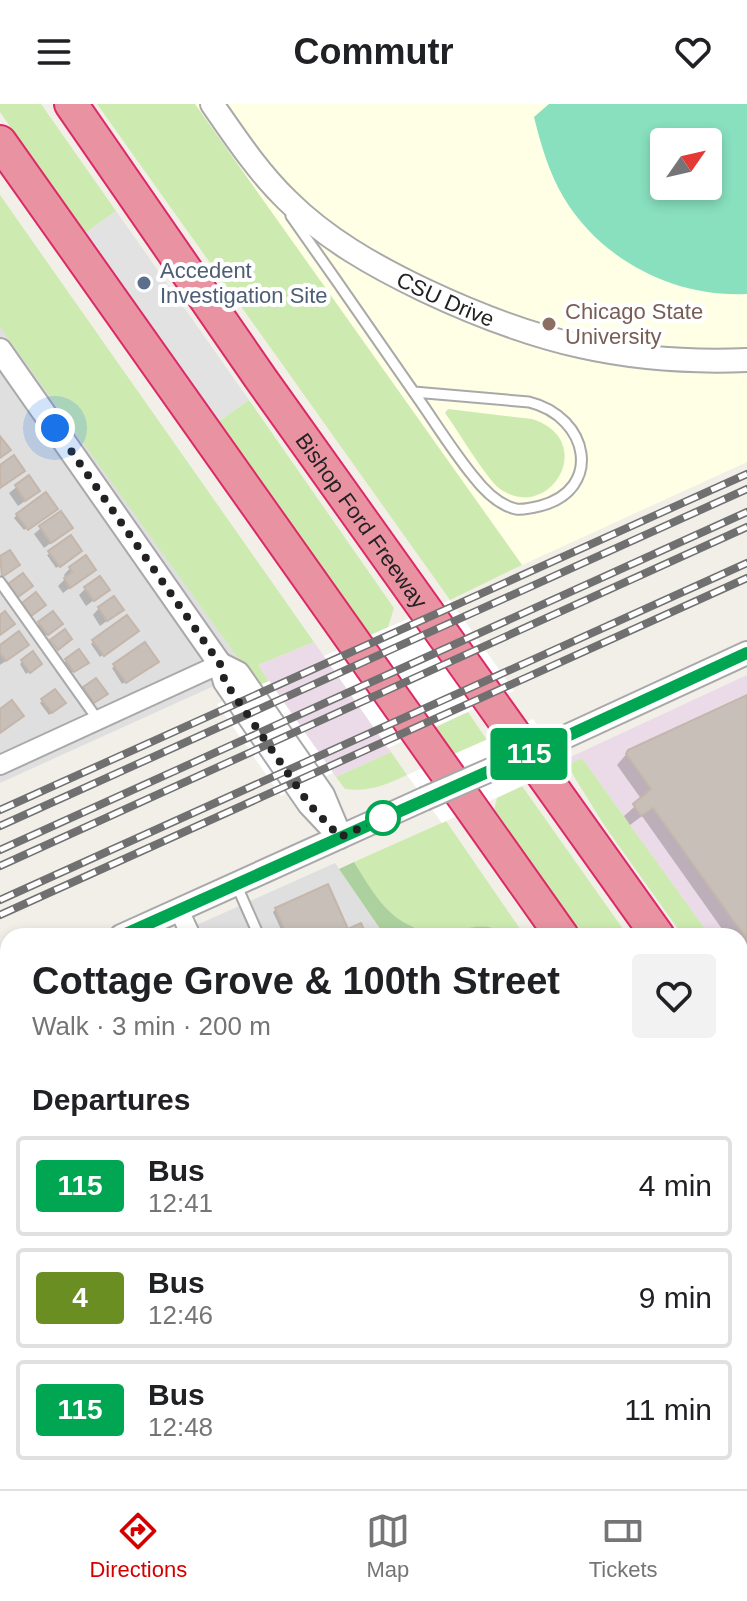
<!DOCTYPE html>
<html lang="en">
<head>
<meta charset="utf-8">
<style>
  body { margin:0; font-family:Arial,sans-serif; background:#f2f2f2; color:#202124; height:100vh; display:flex; flex-direction:column; font-size:30px; white-space:nowrap }
  * { box-sizing:border-box; margin:0 }
  p { font-size:26px; color:#757577 }
  .icon { flex:none; width:44px; height:44px; fill:none; stroke:currentColor; stroke-width:2; stroke-linecap:round; stroke-linejoin:round }
  .map { position:relative; flex:1; overflow:hidden }
  .panel { position:absolute; left:0px; top:824px; width:748px; height:562px; display:flex; flex-direction:column; background:#fff; border-radius:24px 24px 0 0; box-shadow:0 4px 12px #0003 }
  .panel>* { flex:none }
  .badge { padding:0 16px; border-radius:6px; font-size:28px; line-height:52px }
  .needle { width:52px; rotate:56deg }
  .buttons { position:absolute; left:650px; top:24px; display:grid; gap:16px }
  .buttons a { display:grid; place-items:center; width:72px; height:72px; border-radius:8px; background:#fff; box-shadow:0 4px 12px #0003; font-size:40px }
  .you { position:absolute; width:40px; height:40px; margin:-20px; border:6px solid #fff; border-radius:50%; background:#1a73e8; box-shadow:0 0 0 12px #1a73e833 }
  .map>.badge { position:absolute; translate:-50% -50%; box-shadow:0 0 0 4px #fff }
  h2 { padding:0 32px; font-size:30px; line-height:72px }
  .round { display:grid; place-items:center; flex:none; width:84px; height:84px; border-radius:8px; background:#f2f2f2 }
  .summary { display:flex; align-items:center; justify-content:space-between; height:136px; padding:0 32px }
  h1 { font-size:38px; font-weight:600; line-height:60px }
  ul { padding:0; list-style:none }
  li { display:flex; align-items:center; gap:24px; height:100px; margin:0 16px 12px; padding:0 16px; border:4px solid #e0e0e0; border-radius:8px }
  li div { flex:1 }
  li b { display:block; font-size:30px }
  li em { font-style:normal }
  li .badge { min-width:88px; font-weight:700; text-align:center }
  header { display:flex; justify-content:space-between; align-items:center; height:104px; padding:0 32px; background:#fff; font-size:36px; font-weight:600 }
  .menu { display:flex; justify-content:space-around; align-items:center; height:112px; border-top:2px solid #e0e0e0; background:#fff; font-size:22px; color:#757577 }
  .menu a { display:grid; justify-items:center; gap:4px }
  .menu .active { color:#d40000 }
  .map>svg:first-child { display:block }
  .residential { fill:#e0dfdf }
  .industrial { fill:#ebdbe8 }
  .education { fill:#ffffe5; fill-rule:evenodd }
  .grass { fill:#cdebb0 }
  .forest { fill:#add19e }
  .pitch { fill:#88e0be; fill-rule:evenodd }
  .parking { fill:#e2e2e2 }
  .pier { fill:#fff }
  .shadow { fill:#0003 }
  .building { fill:#c7bfb8; stroke:#c4b6ab; stroke-width:2 }
  .lines { fill:none; stroke-linecap:round; stroke-linejoin:round }
  .service-casing { stroke:#a9a9a9; stroke-width:13 }
  .minor-casing { stroke:#a9a9a9; stroke-width:22 }
  .tertiary-casing { stroke:#a9a9a9; stroke-width:26 }
  .motorway-casing { stroke:#dc2a67; stroke-width:36 }
  .service { stroke:#fff; stroke-width:9 }
  .minor { stroke:#fff; stroke-width:18 }
  .tertiary { stroke:#fff; stroke-width:22 }
  .motorway { stroke:#e892a2; stroke-width:32 }
  .rail-casing { stroke:#707070; stroke-width:8 }
  .rail { stroke:#fff; stroke-width:5; stroke-dasharray:15; stroke-linecap:butt }
  .tertiary-bridge-casing { stroke:#a9a9a9; stroke-width:26; stroke-linecap:butt }
  .tertiary-bridge { stroke:#fff; stroke-width:22 }
  .line-casing { stroke:#fff; stroke-width:18 }
  .line { stroke:#00a651; stroke-width:12 }
  .walk { stroke:#222; stroke-width:8; stroke-dasharray:0 14.4 }
  .service-dot { fill:#5c6f8a; stroke:#fff; stroke-width:3 }
  .education-dot { fill:#8d6e63; stroke:#fff; stroke-width:3 }
  .stop-dot { fill:#fff; stroke:#00a651; stroke-width:4 }
  .labels { text-anchor:middle; dominant-baseline:central; stroke-width:8; stroke-linejoin:round; paint-order:stroke }
  .service-label { font-size:22px; fill:#4e5e75; stroke:#fff; text-anchor:start }
  .street-label { font-size:22px; fill:#222; stroke:#fff }
  .education-label { font-size:22px; fill:#785e54; stroke:#fff; text-anchor:start }
</style>
</head>
<body>
<header><svg class="icon" aria-label="menu" viewBox="0 0 24 24"><path d="M4 6h16M4 12h16M4 18h16"/></svg>Commutr<svg class="icon" aria-label="heart" viewBox="0 0 24 24"><path d="M12 20l-8-8c-3-5 5-10 8-4 3-6 11-1 8 4z"/></svg></header>
<div class="map">
<svg width="747" height="1385" viewBox="0 0 747 1385">
  <rect width="100%" height="100%" fill="#f2efe9"/>
  <g class="residential">
    <path d="M0,219L247,567L0,679Z"/>
    <path d="M335,759L385,832H172Z"/>
    <path d="M8,906V1378H691L693,1385H0V909Z"/>
  </g>
  <g class="industrial">
    <path d="M314,538L391,648L336,673L258,561Z"/>
    <path d="M747,571V884L740,875V832H710L582,654L567,661L564,656Z"/>
  </g>
  <path class="education" d="M195,0H747V358L522,461ZM664,38H708V82H664Z"/>
  <g class="grass">
    <path d="M0,0H41L116,107L85,129L0,8Z"/>
    <path d="M97,0H195L522,461L450,496Z"/>
    <path d="M0,91L314,538L258,561L269,577L258,582L0,223Z"/>
    <path d="M249,296L394,504L388,523L370,531L219,317Z"/>
    <path d="M448,305L532,315C599,336 550,420 500,385C487,376 457,325 445,309Z"/>
    <path d="M468,608L487,636L454,650L436,623Z"/>
    <path d="M391,648L407,671C386,681 369,688 345,685L336,673Z"/>
    <path d="M582,654L710,832H683L604,721L567,661Z"/>
    <path d="M522,682L628,832H583L494,707L497,694Z"/>
    <path d="M446,717L525,832H502C488,811 452,833 431,830C424,829 414,823 407,820C383,808 368,780 354,758Z"/>
    <path d="M740,991L747,1001V1064L740,1054Z"/>
    <path d="M740,1119L747,1128V1385L740,1363Z"/>
  </g>
  <path class="forest" d="M354,758C368,780 383,808 407,820C414,823 424,829 431,830C452,832 489,811 502,832H385L339,765Z"/>
  <path class="pitch" d="M549,0H747V190C675,194 601,156 564,94C549,69 541,41 534,13ZM664,38H708V82H664Z"/>
  <path class="parking" d="M116,107L249,296L219,317L85,129Z"/>
  <g class="pier">
    <path d="M450,496L514,587L388,644L324,552Z"/>
    <path d="M269,577L333,669L281,692L217,600Z"/>
    <path d="M533,615L567,661L442,719L407,671Z"/>
  </g>
  <g class="shadow">
    <path d="M28,374L31,393L18,402L9,389Z"/>
    <path d="M55,404L24,426L14,414L17,411Z"/>
    <path d="M41,424L63,430L44,444L34,430Z"/>
    <path d="M50,449H77L56,464L47,451Z"/>
    <path d="M70,464L94,466L63,489L58,482L66,474L64,471Z"/>
    <path d="M85,485L107,486L86,502L79,491Z"/>
    <path d="M99,504L121,506L100,522L93,511Z"/>
    <path d="M40,519L58,523L45,532L37,522Z"/>
    <path d="M134,529L100,553L91,540L94,537Z"/>
    <path d="M0,543L20,547L0,561Z"/>
    <path d="M79,548L83,561L70,570L63,559Z"/>
    <path d="M22,558L37,562L26,570L20,560Z"/>
    <path d="M154,560L122,580L112,564L115,562Z"/>
    <path d="M96,576L102,592L91,600L81,587Z"/>
    <path d="M747,593V861L740,851V832H727L642,712L630,721L624,712L642,696L617,661L629,647Z"/>
    <path d="M43,596L61,602L49,611L40,599Z"/>
    <path d="M276,805L347,828L365,832H284L273,808Z"/>
    <path d="M0,953L6,964L0,969L8,986V1050L0,1032Z"/>
    <path d="M5,1059L8,1066V1082L0,1088V1062Z"/>
    <path d="M8,1116V1146L0,1149V1120Z"/>
    <path d="M0,1220L8,1232V1305L0,1294Z"/>
    <path d="M328,1378H417V1381L413,1385H328Z"/>
    <path d="M427,1378H460L455,1383H427Z"/>
    <path d="M535,1378H641L640,1385H535Z"/>
  </g>
  <g class="building">
    <path d="M0,332L11,346L0,354Z"/>
    <path d="M14,351L25,367L0,384V361Z"/>
    <path d="M29,371L40,387L25,397L15,381Z"/>
    <path d="M46,388L58,405L28,426L16,410Z"/>
    <path d="M61,407L73,424L51,439L39,422Z"/>
    <path d="M71,431L82,447L60,463L48,447Z"/>
    <path d="M10,446L20,461L2,473L0,452Z"/>
    <path d="M86,451L96,466L70,484L64,474L72,468L69,463Z"/>
    <path d="M23,469L33,482L18,493L8,480Z"/>
    <path d="M100,472L110,486L94,497L84,483Z"/>
    <path d="M36,488L46,501L31,512L22,499Z"/>
    <path d="M114,492L124,506L107,517L98,503Z"/>
    <path d="M5,507L15,520L0,531V511Z"/>
    <path d="M53,507L63,520L48,531L38,518Z"/>
    <path d="M127,511L139,527L104,552L92,536Z"/>
    <path d="M65,525L72,535L58,546L50,536Z"/>
    <path d="M19,527L29,541L6,557L0,549V541Z"/>
    <path d="M145,538L159,558L126,579L113,560Z"/>
    <path d="M79,545L89,559L74,568L65,555Z"/>
    <path d="M33,547L42,560L30,569L21,556Z"/>
    <path d="M96,574L108,590L94,599L83,583Z"/>
    <path d="M55,585L66,599L52,609L41,595Z"/>
    <path d="M747,591V836L653,704L641,712L633,700L651,685L626,650L628,646Z"/>
    <path d="M12,596L24,612L0,629V605Z"/>
    <path d="M328,780L348,825L361,819L367,832H287L275,804Z"/>
    <path d="M2,949L8,964L2,967L8,982V1017L0,1001V950Z"/>
    <path d="M6,1057L8,1080L0,1084V1059Z"/>
    <path d="M8,1114V1140L0,1144V1118Z"/>
    <path d="M0,1217L8,1228V1281L0,1270V1262L3,1260L0,1255Z"/>
    <path d="M338,1378H419V1382L337,1381Z"/>
    <rect x="495" y="1378" width="31" height="7"/>
    <path d="M544,1378H643L642,1385H544Z"/>
  </g>
  <g class="lines">
    <g class="service-casing">
      <g id="service">
        <path d="M291,112C332,170 373,229 413,287C433,315 451,345 473,372C483,385 498,401 516,405C523,406 532,404 540,402C603,386 590,313 529,298L414,288"/>
        <path d="M0,478L98,616"/>
        <path d="M236,780L259,832"/>
      </g>
    </g>
    <g class="minor-casing">
      <g id="minor">
        <path d="M0,661L220,560"/>
        <path d="M179,806L191,832"/>
        <path d="M0,1330L8,1341"/>
        <path d="M233,1378L281,1380"/>
        <path d="M673,1378L674,1385"/>
      </g>
    </g>
    <g class="tertiary-casing">
      <g id="tertiary">
        <path id="s1" d="M212,0C235,33 258,68 287,96C326,135 374,162 424,186C534,238 625,261 747,256"/>
        <path d="M0,246L220,560L225,578L309,700L340,733"/>
        <path d="M220,560L238,569L323,691L336,722"/>
        <path d="M552,639L747,549"/>
        <path d="M121,832L424,695"/>
        <path d="M0,887L8,883"/>
      </g>
    </g>
    <g class="motorway-casing">
      <g id="motorway">
        <path id="s2" d="M71,0L261,275L658,832"/>
        <path d="M0,38L562,832"/>
        <path d="M740,951L747,961"/>
        <path d="M740,1085L747,1096"/>
        <path d="M729,1378L732,1385"/>
      </g>
    </g>
    <use href="#service" class="service"/>
    <use href="#minor" class="minor"/>
    <use href="#tertiary" class="tertiary"/>
    <use href="#motorway" class="motorway"/>
    <g class="rail-casing">
      <g id="rail">
        <path d="M0,706L747,370"/>
        <path d="M0,722L747,385"/>
        <path d="M0,746L747,408"/>
        <path d="M0,762L747,423"/>
        <path d="M0,796L747,459"/>
        <path d="M0,811L747,474"/>
      </g>
    </g>
    <use href="#rail" class="rail"/>
    <g class="tertiary-bridge-casing">
      <path id="tertiary-bridge" d="M424,695L552,639"/>
    </g>
    <use href="#tertiary-bridge" class="tertiary-bridge"/>
  </g>
  <g class="lines">
    <g class="line-casing">
      <path id="line" d="M121,832L552,639L747,549"/>
    </g>
    <use href="#line" class="line"/>
    <path class="walk" d="M55,324L220,560L225,578L309,700L340,733L383,714"/>
  </g>
  <circle class="service-dot" cx="144" cy="179" r="8"/>
  <circle class="education-dot" cx="549" cy="220" r="8"/>
  <circle class="stop-dot" cx="383" cy="714" r="16"/>
  <g class="labels">
    <g class="service-label">
      <text x="160" y="166">Accedent<tspan x="160" dy="25">Investigation Site</tspan></text>
    </g>
    <g class="street-label">
      <text stroke="none"><textPath href="#s1" startOffset="310">CSU Drive</textPath></text>
      <text stroke="none"><textPath href="#s2" startOffset="508">Bishop Ford Freeway</textPath></text>
    </g>
    <g class="education-label">
      <text x="565" y="207">Chicago State<tspan x="565" dy="25">University</tspan></text>
    </g>
  </g>
</svg>
<div class="buttons">
<a><svg class="needle" viewBox="-14 -14 28 28"><path d="M0-13l5 13h-10z" fill="#e53935"/><path d="M0 13l5-13h-10z" fill="#757577"/></svg></a>
</div>
<div class="you" style="left:55px;top:324px"></div>
<b class="badge" style="left:529px;top:650px;background:#00a651;color:#fff">115</b>
<section class="panel">
<div class="summary"><div><h1>Cottage Grove &amp; 100th Street</h1><p>Walk · 3 min · 200 m</p></div><a class="round"><svg class="icon" aria-label="heart" viewBox="0 0 24 24"><path d="M12 20l-8-8c-3-5 5-10 8-4 3-6 11-1 8 4z"/></svg></a></div>
<h2>Departures</h2>
<ul>
<li><span class="badge" style="background:#00a651;color:#fff">115</span><div><b>Bus</b><p>12:41</p></div><em>4 min</em></li>
<li><span class="badge" style="background:#6b8e23;color:#fff">4</span><div><b>Bus</b><p>12:46</p></div><em>9 min</em></li>
<li><span class="badge" style="background:#00a651;color:#fff">115</span><div><b>Bus</b><p>12:48</p></div><em>11 min</em></li>
</ul>
</section>
</div>
<nav class="menu">
<a class="active"><svg class="icon" aria-label="directions" viewBox="0 0 24 24"><path d="M12 3l9 9-9 9-9-9zM9 14v-3h6M13 9l2 2-2 2"/></svg>Directions</a>
<a><svg class="icon" aria-label="map" viewBox="0 0 24 24"><path d="M3 6l6-2 6 2 6-2v14l-6 2-6-2-6 2zM9 4v14M15 6v14"/></svg>Map</a>
<a><svg class="icon" aria-label="tickets" viewBox="0 0 24 24"><path d="M3 7h18v10H3zM15 7v10"/></svg>Tickets</a>
</nav>
</body>
</html>
